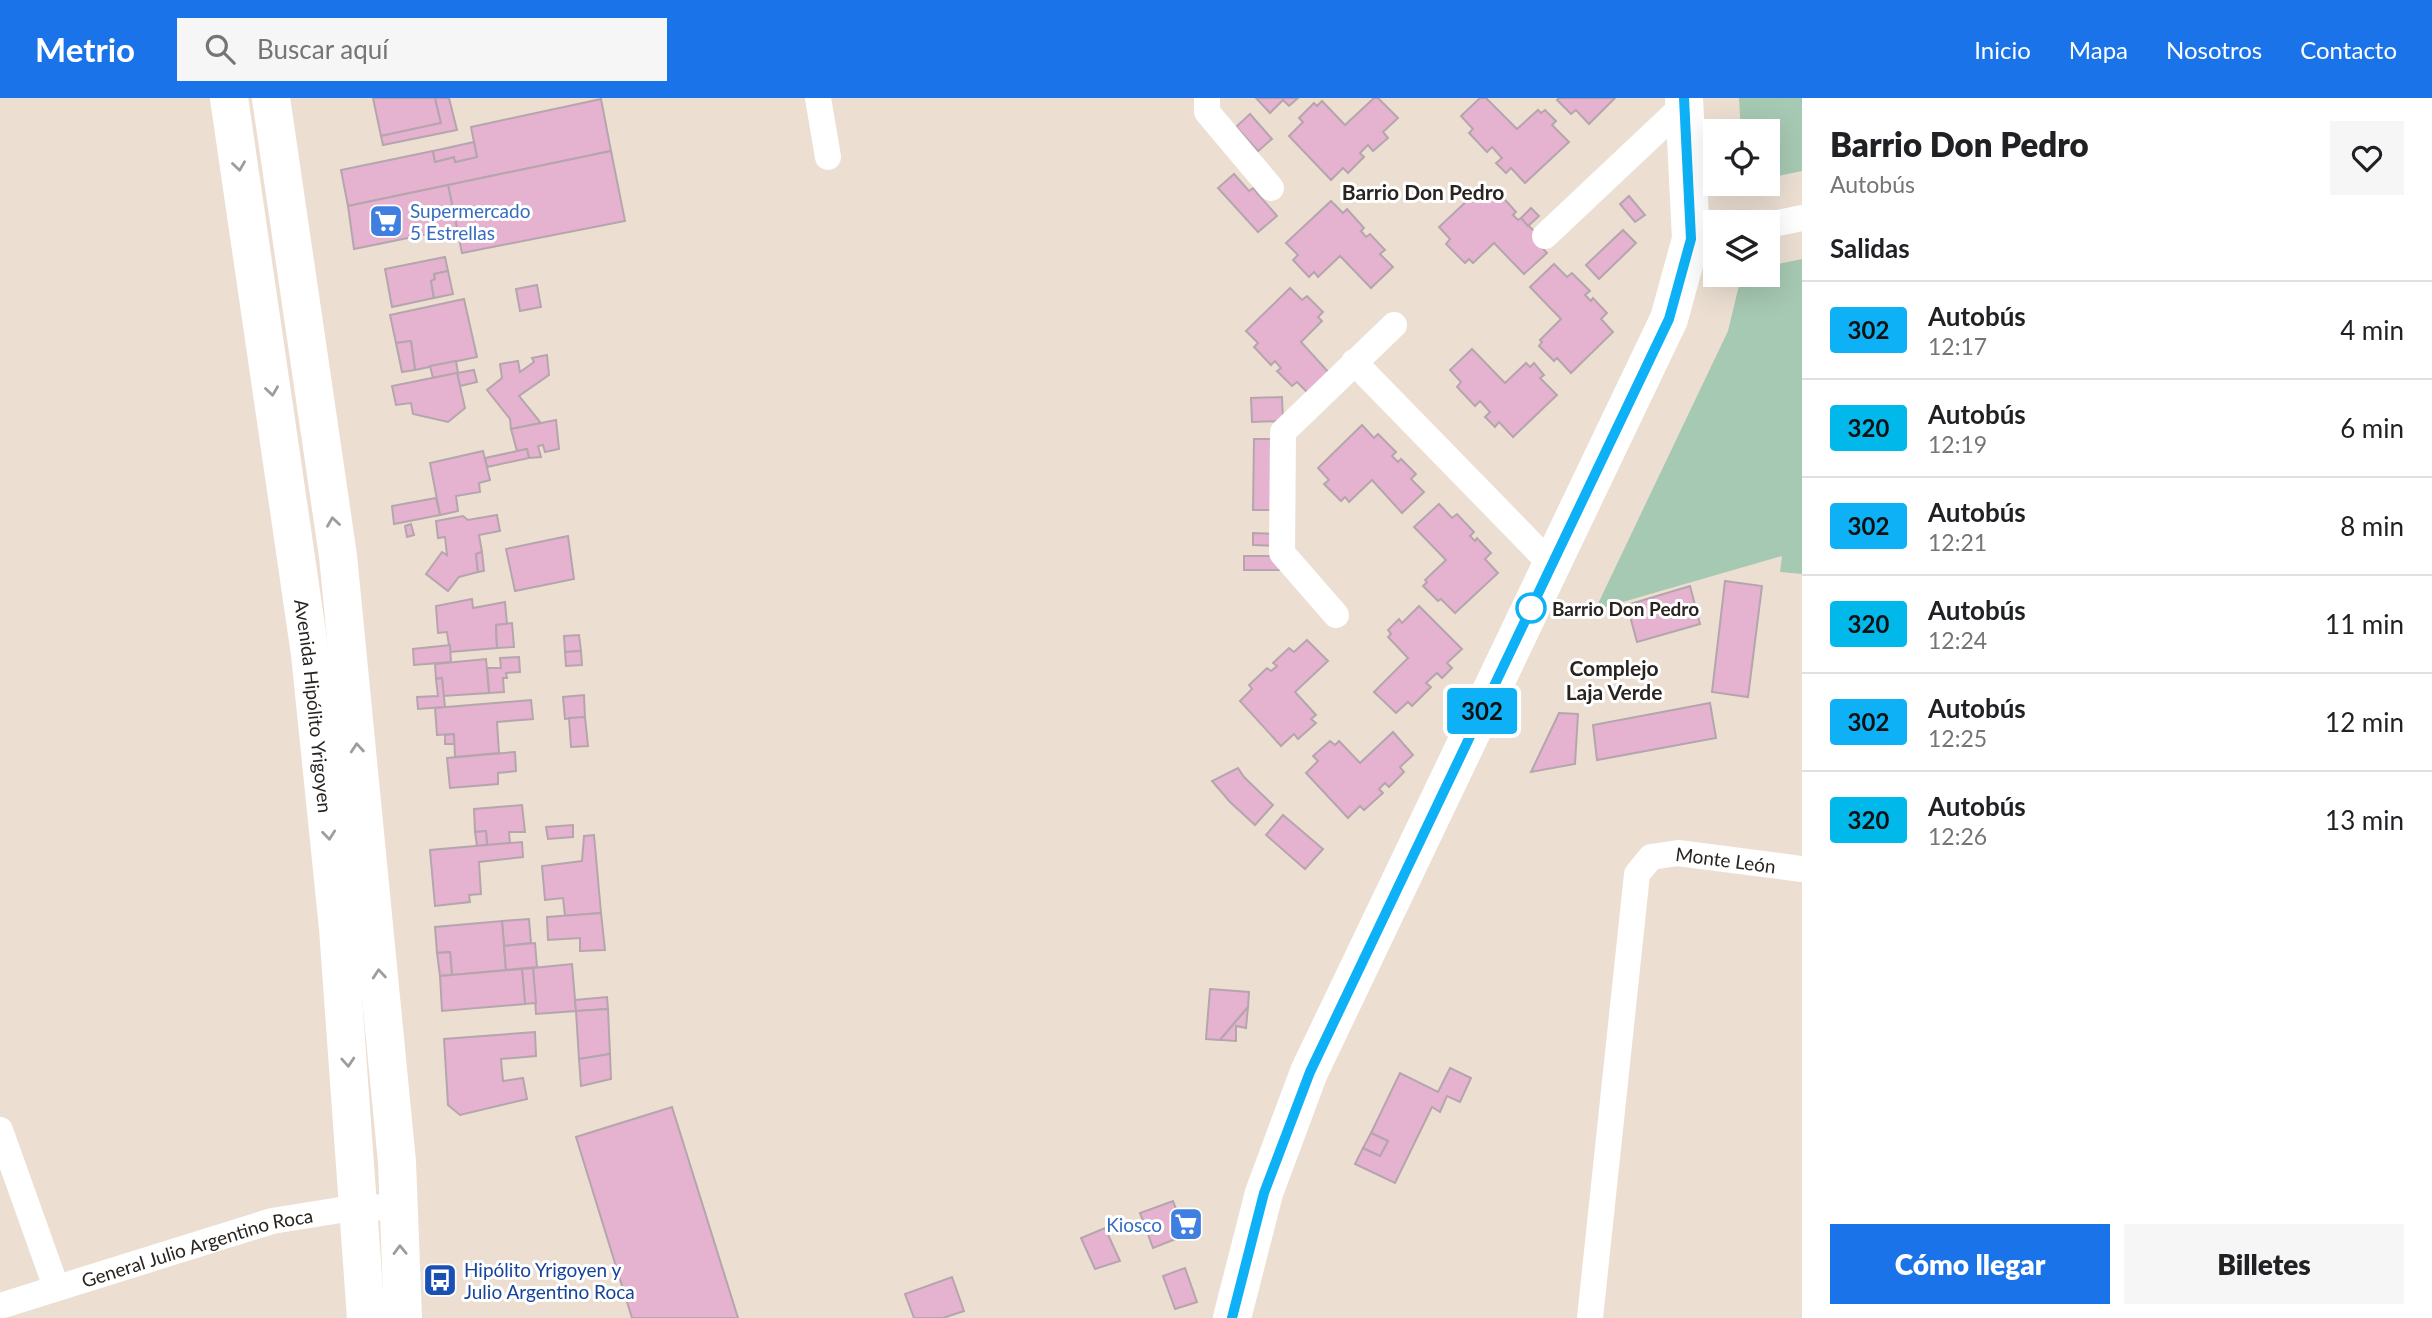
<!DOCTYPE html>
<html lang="es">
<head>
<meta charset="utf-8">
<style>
  body { margin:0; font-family:Lato,sans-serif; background:#f6f6f6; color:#202124; height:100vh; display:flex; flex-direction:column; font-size:26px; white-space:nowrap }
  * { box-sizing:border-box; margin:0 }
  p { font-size:23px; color:#757577 }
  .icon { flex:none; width:38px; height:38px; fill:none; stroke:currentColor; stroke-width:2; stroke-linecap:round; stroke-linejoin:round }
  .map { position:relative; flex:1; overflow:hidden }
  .panel { display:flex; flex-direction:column; background:#fff; width:630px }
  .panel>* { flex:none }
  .badge { padding:0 14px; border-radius:5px; font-size:24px; line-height:46px }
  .tools { position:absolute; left:1703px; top:21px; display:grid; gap:14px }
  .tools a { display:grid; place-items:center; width:77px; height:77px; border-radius:0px; background:#fff; box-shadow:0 7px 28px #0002; font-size:35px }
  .map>.badge { position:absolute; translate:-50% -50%; box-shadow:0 0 0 4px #fff }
  h2 { padding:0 28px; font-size:26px; line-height:63px }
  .round { display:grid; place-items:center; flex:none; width:74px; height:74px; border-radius:0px; background:#f6f6f6 }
  .head { display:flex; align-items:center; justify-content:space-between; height:119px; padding:0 28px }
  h1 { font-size:33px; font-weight:800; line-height:52px }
  .action { display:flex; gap:14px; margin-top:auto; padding:14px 28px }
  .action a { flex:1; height:80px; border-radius:0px; background:#1a73e8; color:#fff; font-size:28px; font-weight:800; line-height:80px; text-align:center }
  .action a+a { background:#f6f6f6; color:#202124 }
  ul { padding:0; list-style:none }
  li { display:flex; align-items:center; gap:21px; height:98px; padding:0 28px; border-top:2px solid #e0e0e0 }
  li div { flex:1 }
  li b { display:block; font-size:26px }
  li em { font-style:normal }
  li .badge { min-width:77px; font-weight:700; text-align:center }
  header { display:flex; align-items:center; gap:42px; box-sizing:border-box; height:98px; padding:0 35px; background:#1a73e8; color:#fff }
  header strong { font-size:33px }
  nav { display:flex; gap:38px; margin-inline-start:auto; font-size:24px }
  .search { width:490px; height:63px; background:#f6f6f6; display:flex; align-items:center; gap:18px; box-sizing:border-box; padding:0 24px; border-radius:0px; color:#757577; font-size:26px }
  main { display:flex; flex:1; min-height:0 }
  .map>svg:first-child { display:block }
  .green { fill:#a6c9b3 }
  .building { fill:#e5b2cf; stroke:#b5a5ad; stroke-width:2 }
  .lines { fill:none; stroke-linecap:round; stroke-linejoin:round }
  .street { stroke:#fff; stroke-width:26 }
  .secondary { stroke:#fff; stroke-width:38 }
  .oneway { stroke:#9f9c9b }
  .line-casing { stroke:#fff; stroke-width:16 }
  .line { stroke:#0eb1f5; stroke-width:10 }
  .stop-dot { fill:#fff; stroke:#0eb1f5; stroke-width:3.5 }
  .labels { text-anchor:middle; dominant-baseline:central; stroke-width:6; stroke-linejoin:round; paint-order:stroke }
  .shop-label { font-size:19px; fill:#366cbe; stroke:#fff; text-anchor:start }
  .stop-label { font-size:19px; font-weight:bold; fill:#292420; stroke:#fff; text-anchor:start }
  .street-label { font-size:19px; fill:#292420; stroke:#fff }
  .transit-label { font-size:19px; fill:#164399; stroke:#fff; text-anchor:start }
  .neighbourhood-label { font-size:21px; font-weight:bold; fill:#292420; stroke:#fff }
</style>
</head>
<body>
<header>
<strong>Metrio</strong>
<div class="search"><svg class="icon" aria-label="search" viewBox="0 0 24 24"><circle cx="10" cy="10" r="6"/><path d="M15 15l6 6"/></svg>Buscar aquí</div>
<nav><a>Inicio</a><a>Mapa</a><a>Nosotros</a><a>Contacto</a></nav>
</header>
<main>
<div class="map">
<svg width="1802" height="1220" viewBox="0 0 1802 1220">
  <rect width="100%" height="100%" fill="#ecdfd2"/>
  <g class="green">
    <path d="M1739,0H1802V73L1768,80V33H1741Z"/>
    <path d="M1802,161V476L1780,474L1782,458L1595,512L1728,233L1741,179L1744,177H1768V168Z"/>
  </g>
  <g class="building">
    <path d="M373,0H435L441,25L381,38Z"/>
    <path d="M435,0H449L457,32L383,47L381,38L441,25Z"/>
    <path d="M1256,0H1298L1289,8L1283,2L1270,15Z"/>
    <path d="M1374,0H1378L1398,20L1383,34L1388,40L1373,53L1368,47L1360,55L1364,59L1348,75L1343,70L1331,82L1289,38L1303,24L1299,20L1314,5L1317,8L1322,3L1345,27Z"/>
    <path d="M1480,0H1486L1517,31L1538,12L1541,15L1545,12L1556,23L1552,27L1569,44L1525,85L1511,70L1506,75L1496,65L1502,60L1492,49L1487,54L1469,35L1473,31L1461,18Z"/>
    <path d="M1559,0H1615L1589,26L1576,12L1571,16L1557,2Z"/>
    <path d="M601,1L611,53L348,108L341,72L433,53L435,64L454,59L455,64L477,59L471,29Z"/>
    <path d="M1250,16L1272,41L1258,53L1236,29Z"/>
    <path d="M474,44L477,59L455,64L454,59L435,64L433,53Z"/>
    <path d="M611,53L625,123L462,155L448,87Z"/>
    <path d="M1234,76L1249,93L1253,90L1277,118L1258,134L1218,90Z"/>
    <path d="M448,87L457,130L354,151L348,108Z"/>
    <path d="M1484,87L1495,99L1499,95L1516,114L1513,117L1518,122L1521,120L1539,138L1535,142L1547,155L1524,176L1494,145L1473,165L1469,161L1465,165L1446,146L1450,141L1439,129Z"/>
    <path d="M1629,98L1645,117L1635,124L1620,106Z"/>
    <path d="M1331,103L1343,115L1347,111L1364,130L1361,133L1366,139L1370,136L1385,152L1380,156L1393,169L1371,190L1340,158L1318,179L1314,174L1309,179L1293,162L1298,157L1286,145Z"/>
    <path d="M1531,110L1539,118L1528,128L1521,120Z"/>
    <path d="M1623,132L1636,145L1599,181L1586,167Z"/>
    <path d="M445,159L448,173L434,176L435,181L431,183L434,200L392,209L385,171Z"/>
    <path d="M1554,166L1567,179L1572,175L1590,193L1585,197L1591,203L1593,200L1607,215L1601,221L1613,234L1571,275L1557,260L1554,263L1539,248L1542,244L1540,242L1561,221L1530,189Z"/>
    <path d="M448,173L453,196L434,200L431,183L435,181L434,176Z"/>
    <path d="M537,187L541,209L520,213L516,191Z"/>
    <path d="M1290,190L1302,202L1307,198L1323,214L1318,219L1322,223L1301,244L1331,277L1310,297L1297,284L1292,288L1277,273L1281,270L1275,263L1271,267L1254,249L1258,245L1246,233Z"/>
    <path d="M464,201L477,259L415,272L411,243L396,245L390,217Z"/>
    <path d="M411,243L415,272L402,274L396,245Z"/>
    <path d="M1472,251L1505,285L1526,265L1530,269L1534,265L1544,277L1540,280L1557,297L1513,339L1499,324L1495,329L1485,319L1490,314L1480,303L1475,308L1457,289L1461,284L1450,272Z"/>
    <path d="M547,257L549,277L519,298L541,325L511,331L510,321L487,292L502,280L500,266L518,263L520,274L534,264L532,260Z"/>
    <path d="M456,263L458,275L433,280L430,268Z"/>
    <path d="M474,272L477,284L460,288L457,275Z"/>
    <path d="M457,275L465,310L448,324L413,316L411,305L396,307L392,288Z"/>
    <path d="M1282,299L1283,323L1252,324L1251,300Z"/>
    <path d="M556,322L559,351L545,354L543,347L538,348L541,359L529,360L527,351L517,353L511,331Z"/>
    <path d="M1362,327L1374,340L1378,336L1396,354L1392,358L1398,364L1401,361L1416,376L1411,381L1424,394L1402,415L1372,382L1349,404L1345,399L1341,403L1324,386L1329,382L1318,370Z"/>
    <path d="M1254,341H1280V412H1253Z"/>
    <path d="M527,351L529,360L487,369L485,360Z"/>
    <path d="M483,353L490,382L479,385L480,394L456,398L458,413L440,417L430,365Z"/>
    <path d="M436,400L440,417L394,426L392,408Z"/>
    <path d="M1439,406L1452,420L1457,416L1474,434L1470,438L1475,443L1477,440L1491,455L1485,461L1498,475L1455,515L1441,501L1438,503L1423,488L1427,484L1425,482L1446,462L1414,429Z"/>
    <path d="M497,417L500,433L479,437L482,454L476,456L478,474L459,479L448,493L426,476L442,454L447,457L445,439L438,440L436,423L463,418L468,422Z"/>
    <path d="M411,426L414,437L407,439L405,428Z"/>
    <path d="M1253,435L1281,436L1280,448L1253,447Z"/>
    <path d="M568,438L574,481L515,493L506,451Z"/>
    <path d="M482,454L484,473L478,474L476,456Z"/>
    <rect x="1244" y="458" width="38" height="14"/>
    <path d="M1725,483L1762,488L1748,599L1712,594Z"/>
    <path d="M1690,488L1700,526L1637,544L1627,507Z"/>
    <path d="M472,501L473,510L505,504L507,526L496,527L497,550L450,554L447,534L438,535L436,508Z"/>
    <path d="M1419,508L1462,551L1447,565L1452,570L1442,580L1437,575L1426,585L1431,589L1412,608L1408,604L1396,615L1374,594L1408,560L1388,539L1391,536L1388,532L1399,521L1402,525Z"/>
    <path d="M512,525L514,549L497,550L496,527Z"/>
    <path d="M579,537L581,553L565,554L564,538Z"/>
    <path d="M1307,542L1328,563L1295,594L1316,617L1311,621L1316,625L1298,641L1294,636L1281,648L1240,603L1252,591L1249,587L1267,570L1271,573L1277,568L1273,565L1289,550L1294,554Z"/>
    <path d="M450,547L451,564L414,567L413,551Z"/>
    <path d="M581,553L582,567L566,568L565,554Z"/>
    <path d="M519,559L520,574L506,575L507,580H503L504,594L489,595L487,570H501L500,560Z"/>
    <path d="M486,561L489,595L443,598L442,580L436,581L435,566Z"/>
    <path d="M442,580L445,609L418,611L417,599L438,598L436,581Z"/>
    <path d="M584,597L585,619L565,621L563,599Z"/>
    <path d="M531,602L533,621L497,624L499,655L455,659L454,636L437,637L435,610Z"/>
    <path d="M1710,605L1716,640L1597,662L1593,627Z"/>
    <path d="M1559,615L1578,616L1575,666L1531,674Z"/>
    <path d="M585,619L588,648L571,649L569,620Z"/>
    <path d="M1393,634L1413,657L1400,669L1404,674L1389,689L1385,685L1379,691L1383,695L1364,712L1360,708L1348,720L1306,675L1318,663L1313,658L1330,643L1335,647L1339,643L1360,665Z"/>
    <path d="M454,636V646H445V637Z"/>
    <path d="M515,654L516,673L498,675V686L450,690L447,660Z"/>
    <path d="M1238,670L1244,679L1273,707L1255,727L1230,704L1212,683Z"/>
    <path d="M522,707L525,734H509L510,745L487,747L486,733L475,734L474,711Z"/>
    <path d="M1283,717L1323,751L1305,771L1266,737Z"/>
    <path d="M573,727V739L548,741L546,729Z"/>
    <path d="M486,733L487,747L477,748L475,734Z"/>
    <path d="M594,737L601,815L565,818L563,800L545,802L542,768L582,763L584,738Z"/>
    <path d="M522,744L523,759L479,764L481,796L469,797L470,804L435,808L430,752Z"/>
    <path d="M601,815L605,852L580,853V840L548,842L547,819Z"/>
    <path d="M529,821L531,845L504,848L502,823Z"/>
    <path d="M502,823L506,872L452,877L450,854L437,855L435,829Z"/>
    <path d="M535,845L537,869L506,872L504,848Z"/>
    <path d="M450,854L452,877L440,878L437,855Z"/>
    <path d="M572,866L576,913L536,916L533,870Z"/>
    <path d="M533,870L536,905L525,906L522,871Z"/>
    <path d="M522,871L525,906L442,913L440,878Z"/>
    <path d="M1210,891L1249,894L1248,909L1220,942L1206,941Z"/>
    <path d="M607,899L608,911L576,913L575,902Z"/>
    <path d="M1248,909L1246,930L1236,928V943L1220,942Z"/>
    <path d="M608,911L610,956L579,961L576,913Z"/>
    <path d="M535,934L536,958L501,961L503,983L523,980L527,1001L460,1017L448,1007L444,941Z"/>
    <path d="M610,956L611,981L581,988L579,961Z"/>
    <path d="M1450,970L1471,980L1460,1004L1447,998L1440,1014L1432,1009L1395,1085L1355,1066L1363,1050L1380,1058L1388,1043L1371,1035L1400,975L1438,994Z"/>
    <path d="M672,1009L738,1220H632L576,1039Z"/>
    <path d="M1371,1035L1388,1043L1380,1058L1363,1050Z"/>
    <path d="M1173,1103L1186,1137L1153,1150L1140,1115Z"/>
    <path d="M1105,1130L1120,1163L1095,1171L1081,1140Z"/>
    <path d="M1185,1170L1197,1204L1175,1211L1163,1178Z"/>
    <path d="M952,1179L964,1213L943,1220H914L905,1196Z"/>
  </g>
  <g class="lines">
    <g class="street">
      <path d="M818,0L828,59"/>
      <path d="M1207,0V14L1271,90"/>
      <path d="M1768,127L1802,120"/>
      <path d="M1545,138L1685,6"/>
      <path d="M1691,141L1715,136"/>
      <path d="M1354,264L1552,467"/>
      <path d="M1336,517L1282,455L1283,334L1394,227"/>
      <path d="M0,1032L56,1189"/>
      <path id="s1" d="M0,1208L272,1123L359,1109L399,1110"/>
      <path id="s2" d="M1590,1220L1637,776L1651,759L1678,755L1802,771"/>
    </g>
    <g class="secondary">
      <path id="s3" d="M229,0L310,556L338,830L366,1220"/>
      <path d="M271,0L338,458L397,1064L403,1220"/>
      <path d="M1232,1220L1264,1095L1309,974L1669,221L1691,141L1684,0"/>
    </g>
  </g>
  <defs><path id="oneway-chevron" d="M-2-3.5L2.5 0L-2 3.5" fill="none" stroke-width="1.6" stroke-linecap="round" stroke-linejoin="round" transform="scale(1.75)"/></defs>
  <g class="oneway">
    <use href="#oneway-chevron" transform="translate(239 68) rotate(82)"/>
    <use href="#oneway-chevron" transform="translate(272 293) rotate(82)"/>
    <use href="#oneway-chevron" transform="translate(333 424) rotate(-98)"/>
    <use href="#oneway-chevron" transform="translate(357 650) rotate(-95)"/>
    <use href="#oneway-chevron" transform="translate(329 737) rotate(84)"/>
    <use href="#oneway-chevron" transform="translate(379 876) rotate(-95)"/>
    <use href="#oneway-chevron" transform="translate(348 964) rotate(86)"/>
    <use href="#oneway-chevron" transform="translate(400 1152) rotate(-91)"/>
  </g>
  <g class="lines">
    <g class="line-casing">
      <path id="line" d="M1232,1220L1264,1095L1310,974L1669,221L1691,141L1684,0"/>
    </g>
    <use href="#line" class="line"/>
  </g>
  <defs>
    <g id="supermarket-square" transform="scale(1.75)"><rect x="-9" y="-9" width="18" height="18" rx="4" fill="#3f7fe0" stroke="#fff"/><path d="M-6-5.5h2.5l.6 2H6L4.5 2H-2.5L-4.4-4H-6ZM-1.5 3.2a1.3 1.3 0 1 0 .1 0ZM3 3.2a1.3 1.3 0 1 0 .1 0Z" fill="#fff"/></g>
    <g id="bus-square" transform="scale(1.75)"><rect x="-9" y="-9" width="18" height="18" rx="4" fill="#1a4fb4" stroke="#fff"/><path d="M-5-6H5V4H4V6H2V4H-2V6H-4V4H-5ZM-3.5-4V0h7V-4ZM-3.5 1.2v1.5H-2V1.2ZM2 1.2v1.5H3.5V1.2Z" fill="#fff"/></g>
  </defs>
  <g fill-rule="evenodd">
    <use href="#supermarket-square" x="386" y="123"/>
    <use href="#supermarket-square" x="1186" y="1126"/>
    <use href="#bus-square" x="440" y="1182"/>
  </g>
  <circle class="stop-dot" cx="1531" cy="510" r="14"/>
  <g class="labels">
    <g class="shop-label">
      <text x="410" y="112">Supermercado<tspan x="410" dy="22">5 Estrellas</tspan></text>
      <text x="1162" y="1126" text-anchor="end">Kiosco</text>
    </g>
    <g class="stop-label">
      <text x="1552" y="510">Barrio Don Pedro</text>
    </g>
    <g class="street-label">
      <text stroke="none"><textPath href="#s3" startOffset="614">Avenida Hipólito Yrigoyen</textPath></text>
      <text stroke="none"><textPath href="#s2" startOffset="544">Monte León</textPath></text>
      <text stroke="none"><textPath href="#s1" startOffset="206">General Julio Argentino Roca</textPath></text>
    </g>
    <g class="transit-label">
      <text x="464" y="1171">Hipólito Yrigoyen y<tspan x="464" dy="22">Julio Argentino Roca</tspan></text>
    </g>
    <g class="neighbourhood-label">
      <text x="1423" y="93">Barrio Don Pedro</text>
      <text x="1614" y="569">Complejo<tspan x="1614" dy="24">Laja Verde</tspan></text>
    </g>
  </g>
</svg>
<div class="tools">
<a><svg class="icon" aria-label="locate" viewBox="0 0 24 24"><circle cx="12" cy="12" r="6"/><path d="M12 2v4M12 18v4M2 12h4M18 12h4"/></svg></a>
<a><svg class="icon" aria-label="layers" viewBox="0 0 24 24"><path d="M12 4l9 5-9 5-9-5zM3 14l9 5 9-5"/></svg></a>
</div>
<b class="badge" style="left:1482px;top:613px;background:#0eb1f5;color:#111">302</b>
</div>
<section class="panel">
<div class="head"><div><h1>Barrio Don Pedro</h1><p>Autobús</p></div><a class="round"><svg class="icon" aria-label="heart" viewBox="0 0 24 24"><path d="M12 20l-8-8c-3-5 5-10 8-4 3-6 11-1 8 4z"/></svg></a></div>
<h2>Salidas</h2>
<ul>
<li><span class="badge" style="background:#0eb1f5;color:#111">302</span><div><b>Autobús</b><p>12:17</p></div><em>4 min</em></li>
<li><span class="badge" style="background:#00b8ea;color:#111">320</span><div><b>Autobús</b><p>12:19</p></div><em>6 min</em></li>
<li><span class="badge" style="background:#0eb1f5;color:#111">302</span><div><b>Autobús</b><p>12:21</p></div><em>8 min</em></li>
<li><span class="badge" style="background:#00b8ea;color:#111">320</span><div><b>Autobús</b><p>12:24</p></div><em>11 min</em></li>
<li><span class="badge" style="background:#0eb1f5;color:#111">302</span><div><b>Autobús</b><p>12:25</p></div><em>12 min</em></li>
<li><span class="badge" style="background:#00b8ea;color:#111">320</span><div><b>Autobús</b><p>12:26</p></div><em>13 min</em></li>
</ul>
<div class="action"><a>Cómo llegar</a><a>Billetes</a></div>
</section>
</main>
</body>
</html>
